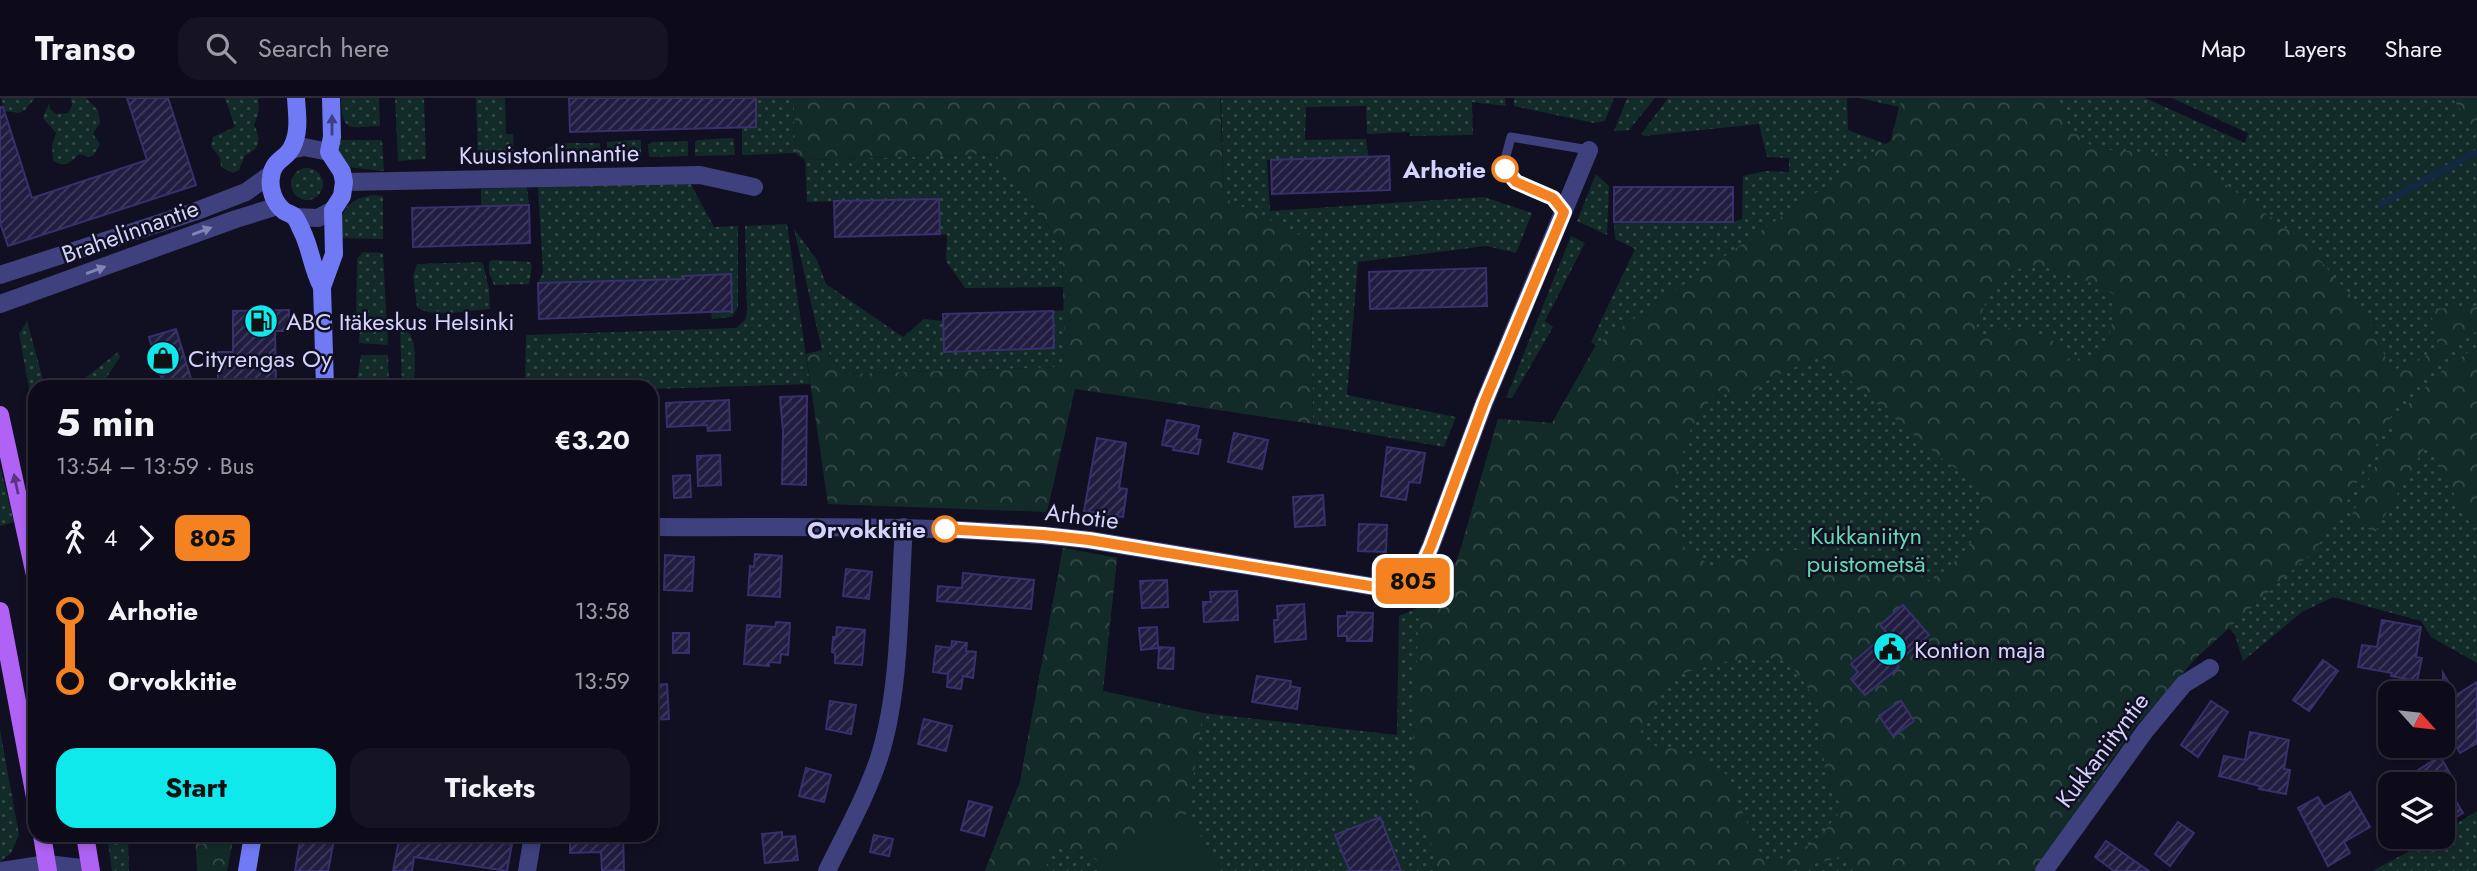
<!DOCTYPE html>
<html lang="en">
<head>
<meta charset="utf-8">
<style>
  body { margin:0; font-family:Jost,sans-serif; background:#161423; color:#f1f3f6; height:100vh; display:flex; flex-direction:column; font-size:26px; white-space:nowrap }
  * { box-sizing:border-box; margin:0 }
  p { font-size:23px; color:#9a9ba2 }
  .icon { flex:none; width:38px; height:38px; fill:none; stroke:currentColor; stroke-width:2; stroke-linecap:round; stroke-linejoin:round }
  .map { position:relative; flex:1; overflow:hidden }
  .drawer { position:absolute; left:28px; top:282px; width:630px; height:462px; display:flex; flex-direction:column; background:#0d0b1a; border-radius:21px; box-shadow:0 4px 10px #0003,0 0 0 2px #2d2b39 }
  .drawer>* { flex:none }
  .badge { padding:0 14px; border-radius:10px; font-size:24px; line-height:46px }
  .needle { width:46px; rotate:117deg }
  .controls { position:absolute; left:2378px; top:583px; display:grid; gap:14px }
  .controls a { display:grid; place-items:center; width:77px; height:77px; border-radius:14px; background:#0d0b1a; box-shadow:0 4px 10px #0003,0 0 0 2px #2d2b39; font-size:35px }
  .map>.badge { position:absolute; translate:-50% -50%; box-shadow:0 0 0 4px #fff }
  .legs { display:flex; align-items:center; gap:10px; height:77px; padding:0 28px; font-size:23px }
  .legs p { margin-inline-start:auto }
  .head { display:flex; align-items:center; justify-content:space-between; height:119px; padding:0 28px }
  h1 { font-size:38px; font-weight:700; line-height:52px }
  .primary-button { display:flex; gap:14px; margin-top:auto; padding:14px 28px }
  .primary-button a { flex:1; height:80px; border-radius:21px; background:#10e9eb; color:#111; font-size:28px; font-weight:700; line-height:80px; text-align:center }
  .primary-button a+a { background:#161423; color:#f1f3f6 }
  ul { padding:0 28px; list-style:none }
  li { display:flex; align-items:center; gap:24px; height:70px; font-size:26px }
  li i { display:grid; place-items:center; width:10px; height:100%; margin:0 9px; background:currentColor }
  li i::after { content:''; width:18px; height:18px; margin:-9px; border:5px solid; border-radius:50%; background:#0d0b1a }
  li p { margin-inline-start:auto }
  li:first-child i { background:linear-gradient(#0000 50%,currentColor 0) }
  li:last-child i { background:linear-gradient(currentColor 50%,#0000 0) }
  header { display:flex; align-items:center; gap:42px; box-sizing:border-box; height:98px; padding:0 35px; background:#0d0b1a; border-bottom:2px solid #2d2b39 }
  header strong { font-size:33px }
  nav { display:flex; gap:38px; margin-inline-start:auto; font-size:24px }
  .search { width:490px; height:63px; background:#161423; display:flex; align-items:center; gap:18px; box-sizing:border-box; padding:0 24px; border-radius:21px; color:#9a9ba2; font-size:26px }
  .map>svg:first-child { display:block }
  .green { fill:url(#green-dots) }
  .forest { fill:url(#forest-crowns); fill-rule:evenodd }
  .pitch { fill:#132b28 }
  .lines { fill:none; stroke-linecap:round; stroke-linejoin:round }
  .stream { stroke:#112944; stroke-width:6 }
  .building { fill:url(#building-hatch); stroke:#37306c; stroke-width:2 }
  .service { stroke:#3e417d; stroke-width:9 }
  .minor { stroke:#3e417d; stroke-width:18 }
  .tertiary { stroke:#3e417d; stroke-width:18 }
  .secondary { stroke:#717af5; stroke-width:18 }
  .primary { stroke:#b062f4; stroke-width:18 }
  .oneway { fill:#3c3f81 }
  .oneway2 { fill:#8283b6 }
  .oneway3 { fill:#593480 }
  .line-1-casing { stroke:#fff; stroke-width:16 }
  .line-1 { stroke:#f58220; stroke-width:10 }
  .stop-1-dot { fill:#fff; stroke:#f58220; stroke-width:3.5 }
  .labels { text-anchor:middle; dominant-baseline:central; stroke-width:5; stroke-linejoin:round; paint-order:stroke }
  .street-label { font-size:24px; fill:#d4d3fc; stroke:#110f22 }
  .stop-label { font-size:24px; font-weight:bold; fill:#d4d3fc; stroke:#110f22; text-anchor:end }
  .poi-label { font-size:24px; fill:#d4d3fc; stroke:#110f22; text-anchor:start }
  .park-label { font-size:24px; fill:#64d7af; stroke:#110f22 }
</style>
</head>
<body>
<header>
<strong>Transo</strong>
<div class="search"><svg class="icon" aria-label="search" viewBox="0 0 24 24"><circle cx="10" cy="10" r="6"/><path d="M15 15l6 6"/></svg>Search here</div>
<nav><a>Map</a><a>Layers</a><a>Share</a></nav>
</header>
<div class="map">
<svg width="2477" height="773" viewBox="0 0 2477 773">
  <defs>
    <pattern id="green-dots" width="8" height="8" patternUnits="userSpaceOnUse" patternTransform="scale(1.75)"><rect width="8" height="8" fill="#132b28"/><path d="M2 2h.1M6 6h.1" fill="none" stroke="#344948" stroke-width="1.8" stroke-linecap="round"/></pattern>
    <pattern id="forest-crowns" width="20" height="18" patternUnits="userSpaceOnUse" patternTransform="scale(1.75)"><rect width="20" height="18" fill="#132b28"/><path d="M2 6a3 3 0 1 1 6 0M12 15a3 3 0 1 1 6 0" fill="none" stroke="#344948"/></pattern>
    <pattern id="building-hatch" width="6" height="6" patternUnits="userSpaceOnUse" patternTransform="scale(1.75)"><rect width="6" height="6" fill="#211d41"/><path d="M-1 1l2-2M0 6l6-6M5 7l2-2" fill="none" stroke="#403d5d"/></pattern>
  </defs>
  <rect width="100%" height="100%" fill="#110f22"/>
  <g class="green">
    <path d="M1,0H35L25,12L19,15L5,13Z"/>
    <path d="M71,0H86L98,12L100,25L93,36L100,46L94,57L89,59L79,56C72,64 63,71 53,62L52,47L56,35L43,20L49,5L50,11L56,16L68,15L72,8Z"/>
    <path d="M225,0H258C260,10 258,18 254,27C261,40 261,51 245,57L239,72L233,75L221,69L220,60L211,48L213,39L235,29Z"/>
    <path d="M341,0H379L380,28C349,29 342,36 341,0Z"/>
    <path d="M395,0H424L426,61L398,63Z"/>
    <path d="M476,0H505L506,36H513L514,63H478Z"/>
    <path d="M756,0H794L795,55L742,57V29H756Z"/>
    <path d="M1221,0H1505L1506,8L1472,4L1473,37L1410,38L1409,34L1367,36L1366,8L1306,9L1305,42L1366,41L1368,58L1267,62L1270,113L1484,99L1532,115L1516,155L1486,148L1358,164L1347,297L1456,319L1444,349L1313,326L1310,141L1224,101Z"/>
    <path d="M1514,0H1614L1605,23L1594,25L1514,8Z"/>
    <path d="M1627,0H1655L1629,32L1614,33Z"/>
    <path d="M1668,0H1847L1848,32L1886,46L1891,42L1899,9L1859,0H2145L2245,45L2248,35L2172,0H2452L2477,31V565L2431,539L2421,523L2333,499L2302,514L2243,563L2235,537L2229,530L2196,560L2133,631L2034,773H985L1020,684L1063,450L1117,460L1103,593L1203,615L1397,637L1399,518L1420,509L1449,479L1459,457L1498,321L1552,325L1596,248L1591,244L1635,151L1615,141L1614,124H1733L1742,121L1743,78L1766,73L1789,74V60L1767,59L1759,26L1644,38L1641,36Z"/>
    <path d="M732,40L734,41L735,57L695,58V44L697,42Z"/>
    <path d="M337,42H382L384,73L347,69L336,55Z"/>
    <path d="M633,42H641V59L607,60V44Z"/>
    <path d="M686,43L688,44V58L649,59L648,47L652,44Z"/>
    <path d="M600,45V61L536,62C546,40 579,46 600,45Z"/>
    <path d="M995,56L1062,146L1063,189L965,190L946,163L947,137L940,136L939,101L807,104L805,62Z"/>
    <circle cx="307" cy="86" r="16"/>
    <path d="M1596,76L1609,88L1607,137L1577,123Z"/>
    <path d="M689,83L714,129L738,128V209L732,219L712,221L711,213L730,176L684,178V181L538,185L543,174L538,89Z"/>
    <path d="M527,89L529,107L481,108V91Z"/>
    <path d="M374,97L383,98V141L339,140C341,113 344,102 374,97Z"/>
    <path d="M787,126L810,286L651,291V289H417L525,281L526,237L736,230L745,222L747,215L745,128Z"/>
    <path d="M794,131L817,162L826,186L903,239L924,221L943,223L944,254L1054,250L1053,213L1064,212L1066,269L842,276L827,252H822Z"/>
    <path d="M1571,138L1585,145L1545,223L1553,229L1512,300H1506Z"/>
    <path d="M363,154L383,155L388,247L359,245L360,232L356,223L357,161Z"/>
    <path d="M493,162L530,164L532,168L529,186L494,187L489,175V164Z"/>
    <path d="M480,164L483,166L489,191L490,211C472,212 430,221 417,209L413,178L417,166Z"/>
    <path d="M27,223L45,289H35V323L19,236Z"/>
    <path d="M400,228C421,236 414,270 414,289H402Z"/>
    <path d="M118,254L120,259L100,289H74Z"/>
    <path d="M361,257H388L389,289H356Z"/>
    <path d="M0,368L14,424L0,428Z"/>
    <path d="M0,632L19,737L11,755L0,764Z"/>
    <path d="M2477,713V773H2372L2436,739L2443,738V734Z"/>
    <path d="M107,737H128L129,773H112Z"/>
  </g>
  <g class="forest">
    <path d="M794,0H1220L1224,100L1310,141L1313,326L1075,291L1047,414L828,406L806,256L826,251L843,276L1065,269L1062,146L995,56L805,62L795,55Z"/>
    <path d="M1902,0H2045L2056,2L2065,7L2068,27L2095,51L2174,56L2221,83L2301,141L2363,211L2392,273L2439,252L2430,211L2477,208V233L2441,260L2403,296L2344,409L2315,452L2196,560L2133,631L2034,773H1856L1848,757L1787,773H1441L1422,722L1412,673L1419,509L1449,479L1459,457L1498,321L1552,325L1596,247L1891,43ZM2034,167C2064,173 2089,182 2115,197C2112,233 2111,265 2065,260L2063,248C2035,234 2016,220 1988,239L1974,235L1991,190L2015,172ZM1821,258L1948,366L1975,380C1994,431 1968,453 1932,483C1911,475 1889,463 1867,457C1815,442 1762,457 1712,467L1685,453L1673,386L1692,328L1717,292L1738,303L1773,279ZM1764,559L1789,564L1817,603L1827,688L1843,710L1815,744L1766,768L1726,676L1684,652L1635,645L1669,579L1724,564Z"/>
    <path d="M2452,0H2477V34Z"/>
    <path d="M2477,248V439L2427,346L2375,434L2349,423L2402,312L2442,273Z"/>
    <path d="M1063,450L1117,460L1102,593L1203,615L1188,715L1097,762L1056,747L1044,773H985L1020,684Z"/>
    <path d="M195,737H234L227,773H197Z"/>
  </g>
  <path class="pitch" d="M1188,715L1219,770L1215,773H1100L1097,762Z"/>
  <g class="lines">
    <path class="stream" d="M2381,106L2477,54"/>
  </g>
  <g class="building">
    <path d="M127,0H168L196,87L8,148L0,125V9H3L32,100L147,62Z"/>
    <path d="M569,0H756V29L570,34Z"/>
    <path d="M1389,58L1390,92L1272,96L1271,62Z"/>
    <rect x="1614" y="89" width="119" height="35"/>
    <path d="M939,101L940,136L835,139L834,103Z"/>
    <path d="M529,107L530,145L413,149L412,110Z"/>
    <path d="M1486,170L1487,208L1370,211L1369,174Z"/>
    <path d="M731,176L732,213L539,221L538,185L684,181V178Z"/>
    <path d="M289,212V233H275L276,286H266V289H225V285H218V254H233V213Z"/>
    <path d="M1053,213L1054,250L944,254L943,216Z"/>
    <path d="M176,231L192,284L175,289H164L149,239Z"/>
    <path d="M807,298L806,387L782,386L783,333L780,299Z"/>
    <path d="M729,302L730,332L708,333L707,327L667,329L666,305Z"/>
    <path d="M1167,322L1199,328L1196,341L1201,342L1198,356L1173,352L1174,349L1162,347Z"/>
    <path d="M1234,335L1268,342L1262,371L1228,364Z"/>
    <path d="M1097,340L1126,345L1119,390L1127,391L1123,419L1084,413Z"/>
    <path d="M1387,349L1425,355L1420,385L1409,384L1406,402L1381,398Z"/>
    <path d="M720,357L721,387L698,388L697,358Z"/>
    <path d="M690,377L691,399L674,400L673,378Z"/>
    <path d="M1323,397L1325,427L1295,429L1293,399Z"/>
    <path d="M1359,426L1387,427L1386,454L1358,453Z"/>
    <path d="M755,456L782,458L780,499L748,497L750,468L754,469Z"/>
    <path d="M665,457L694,459L692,493L664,492Z"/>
    <path d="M846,471L872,474L869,501L843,498Z"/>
    <path d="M963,475L1034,482L1031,511L937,503L938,488L962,490Z"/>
    <path d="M1167,482L1168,509L1142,510L1140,483Z"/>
    <path d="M1237,493L1238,522L1204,524L1203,504H1211L1210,494Z"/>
    <path d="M1304,506L1306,541L1275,544L1274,522H1278L1277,508Z"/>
    <path d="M1903,507L1929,537L1896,565L1899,569L1865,597L1851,581L1858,574L1851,566L1887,535L1880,527Z"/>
    <path d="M1347,514L1373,515L1372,543H1347V538H1338V518H1347Z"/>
    <path d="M2382,522L2421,529L2416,559L2422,560L2417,583L2391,578L2392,575L2358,569L2362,547L2377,549Z"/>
    <path d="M776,524L790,525L788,557L781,556L780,565L769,564V568L744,566L747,527L775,529Z"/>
    <path d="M837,529L865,532L862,567L835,565V555L832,554L833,539H836Z"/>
    <path d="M1157,529L1158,550L1141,552L1139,530Z"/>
    <rect x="673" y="535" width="16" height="20"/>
    <path d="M952,543L967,545L966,553L976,554L973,580L963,578L961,591L947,589L948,576L933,574L936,548L951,550Z"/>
    <path d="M1159,549L1174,550L1173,571L1158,570Z"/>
    <path d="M2323,562L2338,573L2309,613L2293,602Z"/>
    <path d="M2443,575L2456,597L2477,584V645L2460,655L2443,626Z"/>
    <path d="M1257,578L1291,583L1290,588L1300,590L1297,611L1252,604Z"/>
    <path d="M667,586L669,621L651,622V587Z"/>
    <path d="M830,603L856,607L851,636L826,631Z"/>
    <path d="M1901,603L1914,623L1893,638L1879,618Z"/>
    <path d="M2211,603L2228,614L2198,659L2181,647Z"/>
    <path d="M924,621L952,628L946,653L918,646Z"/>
    <path d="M2250,634L2289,642L2284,671L2290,672L2286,696L2259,691L2260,688L2219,678L2224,658L2245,662Z"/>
    <path d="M2440,658L2452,679L2444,683L2463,715L2443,727V684L2422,686L2415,674Z"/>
    <path d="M806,670L831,677L824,704L799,698Z"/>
    <path d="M2350,694L2370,729L2344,744L2350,755L2328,768L2298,710L2318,699L2324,709Z"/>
    <path d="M969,703L992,709L984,738L961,732Z"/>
    <path d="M1380,719L1401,773H1350L1335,737Z"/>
    <path d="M2178,724L2194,735L2170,768L2155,756Z"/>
    <path d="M782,734V739L795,738L798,762L765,765L762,736Z"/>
    <path d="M301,737H335L328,773H295Z"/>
    <path d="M400,737L434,741V737H454L512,746L507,773L414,759L412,773H393Z"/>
    <path d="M570,737H623L624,772L602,773L601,754L570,755Z"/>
    <path d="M874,737L893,741L889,758L870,754Z"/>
    <path d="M2106,743L2149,773H2114L2095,759Z"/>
  </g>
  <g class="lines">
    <path class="service" d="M1564,113L1553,100L1516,84L1507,75L1504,65L1511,39L1589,52"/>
    <g class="minor">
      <path d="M344,84L700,77L754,89"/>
      <path d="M651,429C797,430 944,425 1089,442L1388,491L1404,490L1417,479L1431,448L1484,305L1589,52"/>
      <path d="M0,773L47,766L90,771"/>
      <path d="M527,773L533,737"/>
      <path d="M827,773C845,736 866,699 879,660C901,593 899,500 904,429"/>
      <path d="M2044,773L2145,633L2184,586L2210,570"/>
    </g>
    <g class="tertiary">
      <path d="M291,52L304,49L329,54"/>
      <path d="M294,119L318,120L333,112"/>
      <path d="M0,177L194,114L246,94L271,76"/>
      <path d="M0,206L236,121L278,108"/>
    </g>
    <g class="secondary">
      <path d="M296,0C297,16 300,34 292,49C287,61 273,61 271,79C269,91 274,105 284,113C287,115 291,116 294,118C297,121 300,129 302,133C311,151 312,171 322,189"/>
      <path d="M325,289L322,189L334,156L333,112L342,98L344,84L342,74L329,54L332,39L331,0"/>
      <path d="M247,773L253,737"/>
    </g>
    <g class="primary">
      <path d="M0,317L35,477"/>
      <path d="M0,513L35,699"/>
      <path d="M42,737L48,773"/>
      <path d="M85,737L91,773"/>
    </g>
  </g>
  <defs><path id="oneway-solid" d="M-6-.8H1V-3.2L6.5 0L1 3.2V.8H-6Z" transform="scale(1.75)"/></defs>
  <use class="oneway" href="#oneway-solid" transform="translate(332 27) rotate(-90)"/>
  <g class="oneway2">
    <use href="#oneway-solid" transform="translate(202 133) rotate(-20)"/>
    <use href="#oneway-solid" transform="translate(96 172) rotate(-20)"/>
  </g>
  <use class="oneway3" href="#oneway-solid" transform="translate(16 386) rotate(-102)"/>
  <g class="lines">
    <g class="line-1-casing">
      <path id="line-1" d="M945,431L1043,437L1089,442L1388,491L1404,490L1417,479L1431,448L1484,305L1564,114L1553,100L1516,84L1505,71"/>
    </g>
    <use href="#line-1" class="line-1"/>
  </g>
  <defs>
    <g id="fuel-disc" transform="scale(1.75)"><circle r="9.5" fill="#10e9eb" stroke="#110f22"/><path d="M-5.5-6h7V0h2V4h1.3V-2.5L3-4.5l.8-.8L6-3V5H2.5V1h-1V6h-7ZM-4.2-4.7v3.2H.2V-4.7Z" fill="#111"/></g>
    <g id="shop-disc" transform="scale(1.75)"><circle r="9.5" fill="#10e9eb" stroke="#110f22"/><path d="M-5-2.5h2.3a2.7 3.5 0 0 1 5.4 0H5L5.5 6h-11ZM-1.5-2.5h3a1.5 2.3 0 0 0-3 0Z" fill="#111"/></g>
    <g id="civic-disc" transform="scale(1.75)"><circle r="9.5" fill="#10e9eb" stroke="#110f22"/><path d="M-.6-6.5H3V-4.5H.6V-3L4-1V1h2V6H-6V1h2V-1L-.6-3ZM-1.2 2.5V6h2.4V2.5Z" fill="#111"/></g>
  </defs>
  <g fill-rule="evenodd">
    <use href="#fuel-disc" x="261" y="223"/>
    <use href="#shop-disc" x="163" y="260"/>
    <use href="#civic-disc" x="1890" y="551"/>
  </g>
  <g class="stop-1-dot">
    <circle cx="1505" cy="71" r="12"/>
    <circle cx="945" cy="431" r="12"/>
  </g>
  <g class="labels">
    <g class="street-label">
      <text transform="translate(549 56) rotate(-1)">Kuusistonlinnantie</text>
      <text transform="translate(130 133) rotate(-20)">Brahelinnantie</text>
      <text transform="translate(1082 418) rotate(7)">Arhotie</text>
      <text transform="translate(2102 652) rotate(-53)">Kukkaniityntie</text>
    </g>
    <g class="stop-label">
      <text x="1486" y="71">Arhotie</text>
      <text x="926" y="431">Orvokkitie</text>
    </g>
    <g class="poi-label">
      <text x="286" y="223">ABC Itäkeskus Helsinki</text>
      <text x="188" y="260">Cityrengas Oy</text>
      <text x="1914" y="551">Kontion maja</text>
    </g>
    <g class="park-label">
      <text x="1866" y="437">Kukkaniityn<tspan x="1866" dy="28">puistometsä</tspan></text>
    </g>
  </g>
</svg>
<div class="controls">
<a><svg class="needle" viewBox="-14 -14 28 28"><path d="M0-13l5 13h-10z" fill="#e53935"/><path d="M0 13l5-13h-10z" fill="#9a9ba2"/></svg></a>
<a><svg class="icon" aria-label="layers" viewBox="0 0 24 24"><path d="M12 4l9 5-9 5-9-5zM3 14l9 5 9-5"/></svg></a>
</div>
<b class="badge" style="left:1413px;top:483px;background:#f58220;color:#111">805</b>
<section class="drawer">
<div class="head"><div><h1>5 min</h1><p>13:54 – 13:59 · Bus</p></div><b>€3.20</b></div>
<div class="legs"><svg class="icon" aria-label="walk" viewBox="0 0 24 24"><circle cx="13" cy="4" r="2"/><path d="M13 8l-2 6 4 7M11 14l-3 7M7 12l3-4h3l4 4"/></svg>4<svg class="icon" aria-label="forward" viewBox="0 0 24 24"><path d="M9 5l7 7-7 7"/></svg><b class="badge" style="background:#f58220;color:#111">805</b></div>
<ul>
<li><i style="color:#f58220"></i><b>Arhotie</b><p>13:58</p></li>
<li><i style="color:#f58220"></i><b>Orvokkitie</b><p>13:59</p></li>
</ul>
<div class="primary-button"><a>Start</a><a>Tickets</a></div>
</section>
</div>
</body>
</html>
